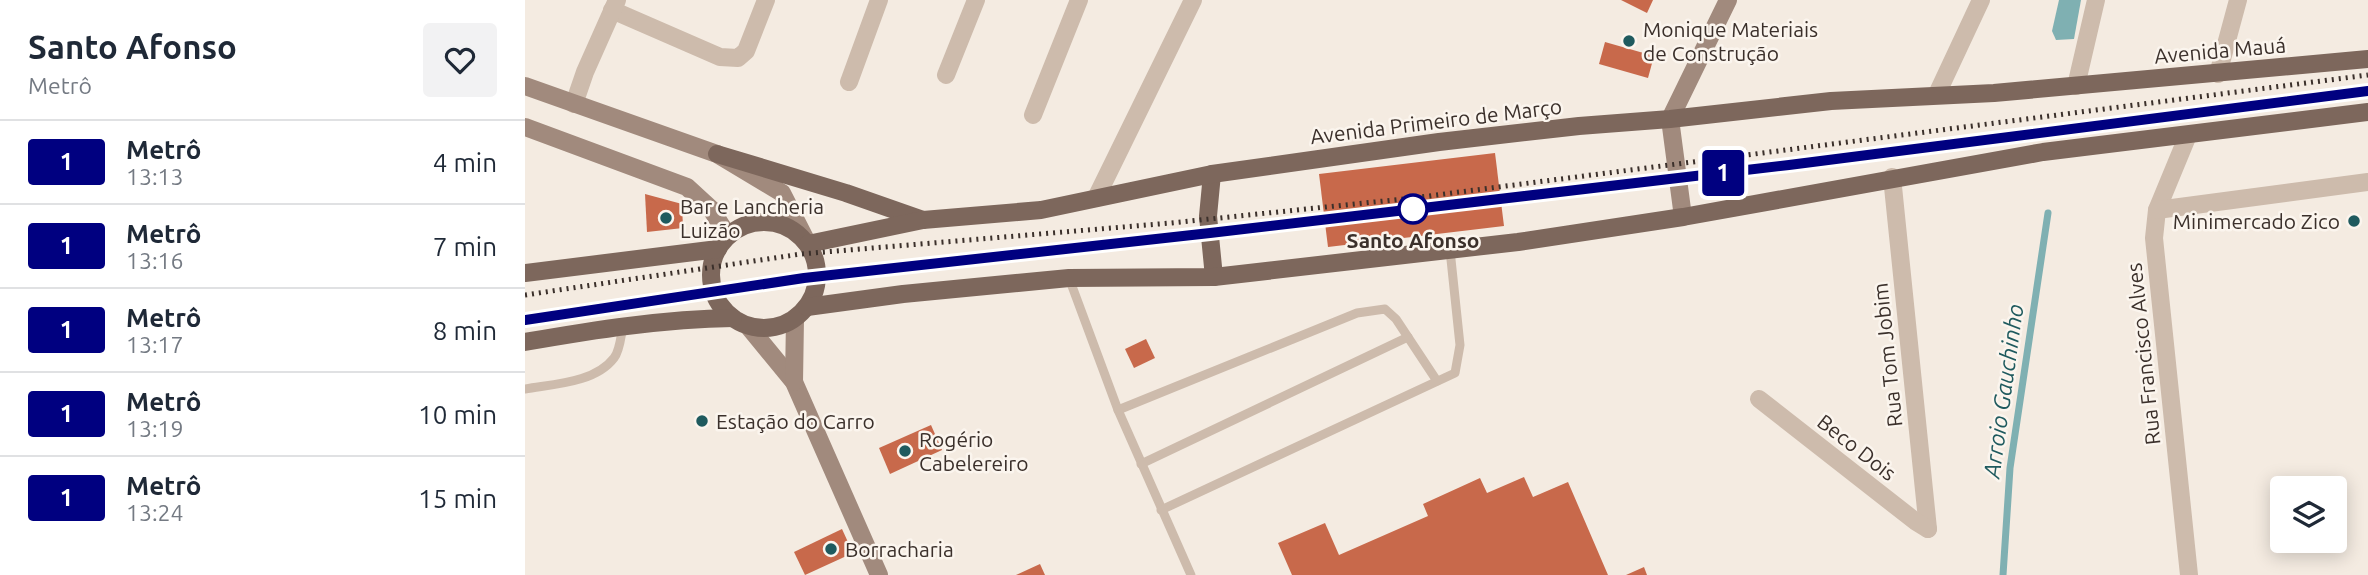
<!DOCTYPE html>
<html lang="pt">
<head>
<meta charset="utf-8">
<style>
  body { margin:0; font-family:Ubuntu,sans-serif; background:#f2f2f3; color:#1f2937; height:100vh; display:flex; flex-direction:column; font-size:26px; white-space:nowrap }
  * { box-sizing:border-box; margin:0 }
  p { font-size:23px; color:#747a83 }
  .icon { flex:none; width:38px; height:38px; fill:none; stroke:currentColor; stroke-width:2; stroke-linecap:round; stroke-linejoin:round }
  .map { position:relative; flex:1; overflow:hidden }
  .side { display:flex; flex-direction:column; background:#fff; width:525px }
  .side>* { flex:none }
  .badge { padding:0 14px; border-radius:5px; font-size:24px; line-height:46px }
  .fabs { position:absolute; left:1745px; top:476px; display:grid; gap:14px }
  .fabs a { display:grid; place-items:center; width:77px; height:77px; border-radius:7px; background:#fff; box-shadow:0 4px 18px #0003; font-size:35px }
  .map>.badge { position:absolute; translate:-50% -50%; box-shadow:0 0 0 4px #fff }
  .round { display:grid; place-items:center; flex:none; width:74px; height:74px; border-radius:7px; background:#f2f2f3 }
  .head { display:flex; align-items:center; justify-content:space-between; height:119px; padding:0 28px }
  h1 { font-size:33px; font-weight:600; line-height:52px }
  ul { padding:0; list-style:none }
  li { display:flex; align-items:center; gap:21px; height:84px; padding:0 28px; border-top:2px solid #e0e1e3 }
  li div { flex:1 }
  li b { display:block; font-size:26px }
  li em { font-style:normal }
  li .badge { min-width:77px; font-weight:700; text-align:center }
  main { display:flex; flex:1; min-height:0 }
  .map>svg:first-child { display:block }
  .water { fill:#7fb0b2 }
  .lines { fill:none; stroke-linecap:round; stroke-linejoin:round }
  .stream { stroke:#7fb0b2; stroke-width:7 }
  .building { fill:#c8694b }
  .lane { stroke:#cdbbac; stroke-width:9 }
  .street { stroke:#cdbbac; stroke-width:18 }
  .secondary { stroke:#a18a7d; stroke-width:18 }
  .primary { stroke:#7d675c; stroke-width:18 }
  .rail { stroke:#3b302b; stroke-width:5; stroke-dasharray:2 5; stroke-linecap:butt }
  .line-casing { stroke:#fff; stroke-width:16 }
  .line { stroke:#000080; stroke-width:10 }
  .poi-dot { fill:#1f5a5e; stroke:#fbf5ee; stroke-width:2.5 }
  .stop-dot { fill:#fff; stroke:#000080; stroke-width:3.5 }
  .labels { text-anchor:middle; dominant-baseline:central; stroke-width:5; stroke-linejoin:round; paint-order:stroke }
  .poi-label { font-size:21px; fill:#3b302b; stroke:#fbf5ee; text-anchor:start }
  .street-label { font-size:21px; fill:#3b302b; stroke:#fbf5ee }
  .stop-label { font-size:21px; font-weight:bold; fill:#3b302b; stroke:#fbf5ee }
  .water-label { font-size:23px; font-style:italic; fill:#1f5a5e; stroke:#fbf5ee }
</style>
</head>
<body>
<main>
<section class="side">
<div class="head"><div><h1>Santo Afonso</h1><p>Metrô</p></div><a class="round"><svg class="icon" aria-label="heart" viewBox="0 0 24 24"><path d="M12 20l-8-8c-3-5 5-10 8-4 3-6 11-1 8 4z"/></svg></a></div>
<ul>
<li><span class="badge" style="background:#000080;color:#fff">1</span><div><b>Metrô</b><p>13:13</p></div><em>4 min</em></li>
<li><span class="badge" style="background:#000080;color:#fff">1</span><div><b>Metrô</b><p>13:16</p></div><em>7 min</em></li>
<li><span class="badge" style="background:#000080;color:#fff">1</span><div><b>Metrô</b><p>13:17</p></div><em>8 min</em></li>
<li><span class="badge" style="background:#000080;color:#fff">1</span><div><b>Metrô</b><p>13:19</p></div><em>10 min</em></li>
<li><span class="badge" style="background:#000080;color:#fff">1</span><div><b>Metrô</b><p>13:24</p></div><em>15 min</em></li>
</ul>
</section>
<div class="map">
<svg width="1843" height="575" viewBox="0 0 1843 575">
  <rect width="100%" height="100%" fill="#f4ebe1"/>
  <path class="water" d="M1534,0H1556L1549,39L1531,40L1527,31Z"/>
  <g class="lines">
    <path class="stream" d="M1478,575L1485,468L1523,213"/>
  </g>
  <g class="building">
    <path d="M1096,0H1128L1122,13Z"/>
    <path d="M1080,42L1129,56L1123,78L1074,64Z"/>
    <path d="M970,153L979,226L803,247L794,174Z"/>
    <path d="M120,194L157,204L158,228L122,232Z"/>
    <path d="M621,339L630,358L609,368L600,349Z"/>
    <path d="M406,425L417,450L365,474L354,448Z"/>
    <path d="M999,477L1008,497L1043,482L1083,575H767L753,543L800,523L814,555L903,516L898,504L955,478L962,493Z"/>
    <path d="M317,529L328,553L280,575L269,552Z"/>
    <path d="M515,564L520,575H491Z"/>
    <path d="M1119,567L1122,575H1101Z"/>
  </g>
  <g class="lines">
    <g class="lane">
      <path d="M544,278L593,410L666,575"/>
      <path d="M0,389C28,384 70,383 89,358C95,351 96,335 98,326"/>
      <path d="M593,410L832,313L860,309L871,319L912,381"/>
      <path d="M616,464L883,337"/>
      <path d="M636,510L930,373L935,345L925,250"/>
    </g>
    <g class="street">
      <path d="M87,10L195,57L213,58L221,51L241,0"/>
      <path d="M1693,74L1713,0"/>
      <path d="M421,75L451,0"/>
      <path d="M324,82L354,0"/>
      <path d="M1551,86L1571,0"/>
      <path d="M1412,94L1456,0"/>
      <path d="M49,104L60,72L92,0"/>
      <path d="M508,115L554,0"/>
      <path d="M1663,135L1632,210L1629,238L1664,575"/>
      <path d="M1367,177L1403,529"/>
      <path d="M571,198L668,0"/>
      <path d="M1632,210L1843,182"/>
      <path d="M1234,399L1390,521L1403,529"/>
    </g>
    <g class="secondary">
      <path d="M0,86L192,154L257,193L283,244"/>
      <path d="M0,127L162,187L186,209L203,236"/>
      <path d="M1158,217L1145,119L1203,0"/>
      <path d="M223,326L269,382L354,575"/>
      <path d="M269,382L270,318"/>
    </g>
    <g class="primary">
      <path d="M192,154L321,193L398,220"/>
      <path d="M687,174L683,216L689,277"/>
      <circle cx="239" cy="275" r="53"/>
      <path d="M283,244L398,220L516,210L687,174L914,142L1054,126L1145,119L1306,101L1469,93L1843,59"/>
      <path d="M0,273L193,249"/>
      <path d="M282,307L378,294L544,278L689,277L993,242L1158,217L1518,152L1843,112"/>
      <path d="M0,342C69,330 138,319 208,318"/>
    </g>
    <g class="rail">
      <path d="M0,295L276,254L646,223L888,198L1843,75"/>
      <path d="M0,320L279,278L685,233L1264,165L1843,91"/>
    </g>
  </g>
  <g class="lines">
    <g class="line-casing">
      <path id="line" d="M0,320L279,278L685,233L1264,165L1843,91"/>
    </g>
    <use href="#line" class="line"/>
  </g>
  <g class="poi-dot">
    <circle cx="1104" cy="41" r="7"/>
    <circle cx="141" cy="218" r="7"/>
    <circle cx="1829" cy="221" r="7"/>
    <circle cx="177" cy="421" r="7"/>
    <circle cx="380" cy="451" r="7"/>
    <circle cx="306" cy="549" r="7"/>
  </g>
  <circle class="stop-dot" cx="888" cy="209" r="14"/>
  <g class="labels">
    <g class="poi-label">
      <text x="1118" y="29">Monique Materiais<tspan x="1118" dy="24">de Construção</tspan></text>
      <text x="155" y="206">Bar e Lancheria<tspan x="155" dy="24">Luizão</tspan></text>
      <text x="1815" y="221" text-anchor="end">Minimercado Zico</text>
      <text x="191" y="421">Estação do Carro</text>
      <text x="394" y="439">Rogério<tspan x="394" dy="24">Cabelereiro</tspan></text>
      <text x="320" y="549">Borracharia</text>
    </g>
    <g class="street-label">
      <text transform="translate(1695 50) rotate(-5)">Avenida Mauá</text>
      <text transform="translate(911 121) rotate(-7)">Avenida Primeiro de Março</text>
      <text transform="translate(1618 354) rotate(-96)">Rua Francisco Alves</text>
      <text transform="translate(1362 355) rotate(-96)">Rua Tom Jobim</text>
      <text transform="translate(1332 447) rotate(38)">Beco Dois</text>
    </g>
    <g class="stop-label">
      <text x="888" y="240">Santo Afonso</text>
    </g>
    <g class="water-label">
      <text transform="translate(1478 391) rotate(-82)">Arroio Gauchinho</text>
    </g>
  </g>
</svg>
<div class="fabs">
<a><svg class="icon" aria-label="layers" viewBox="0 0 24 24"><path d="M12 4l9 5-9 5-9-5zM3 14l9 5 9-5"/></svg></a>
</div>
<b class="badge" style="left:1198px;top:173px;background:#000080;color:#fff">1</b>
</div>
</main>
</body>
</html>
